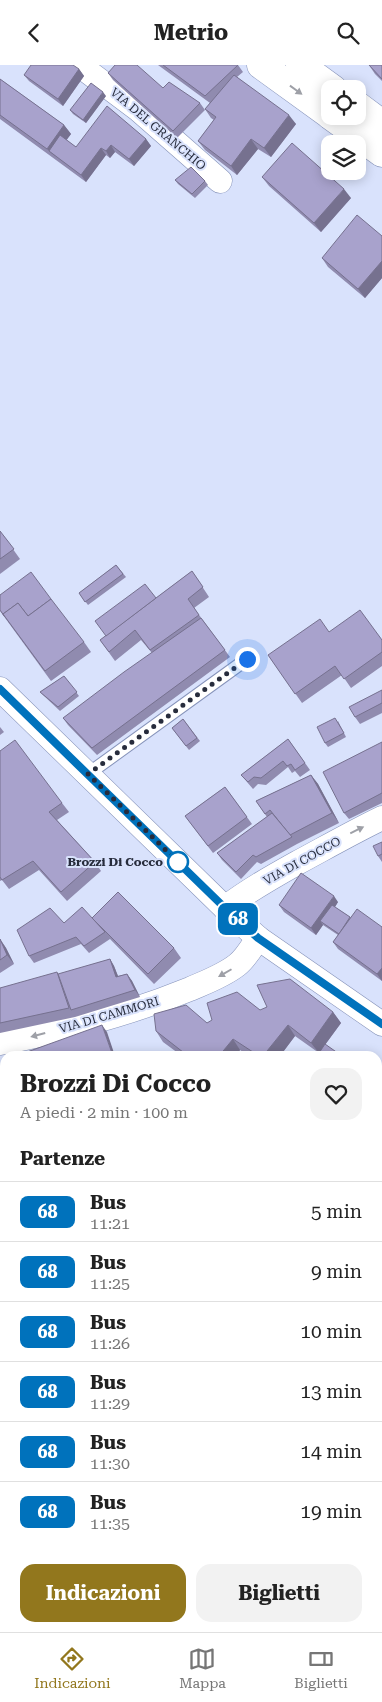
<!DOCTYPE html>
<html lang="it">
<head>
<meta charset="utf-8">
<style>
  body { margin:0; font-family:"Roboto Serif",serif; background:#f2f2f2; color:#222; height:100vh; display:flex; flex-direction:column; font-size:19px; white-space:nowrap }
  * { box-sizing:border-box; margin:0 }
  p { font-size:16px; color:#767676 }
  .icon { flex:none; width:28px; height:28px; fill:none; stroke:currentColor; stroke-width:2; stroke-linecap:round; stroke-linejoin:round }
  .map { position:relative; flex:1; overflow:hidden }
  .panel { position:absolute; left:0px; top:986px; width:382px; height:581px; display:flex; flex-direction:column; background:#fff; border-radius:15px 15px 0 0; box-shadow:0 2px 12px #0003 }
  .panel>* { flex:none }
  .badge { padding:0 10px; border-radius:8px; font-size:18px; line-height:32px }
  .fabs { position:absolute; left:321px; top:15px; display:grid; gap:10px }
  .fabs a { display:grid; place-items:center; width:45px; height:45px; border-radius:10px; background:#fff; box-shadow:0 2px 12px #0003; font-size:25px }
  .you { position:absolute; width:25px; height:25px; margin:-12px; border:4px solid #fff; border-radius:50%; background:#1a73e8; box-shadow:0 0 0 8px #1a73e833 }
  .map>.badge { position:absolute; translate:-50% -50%; box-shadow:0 0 0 2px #fff }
  h2 { padding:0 20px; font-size:19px; line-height:45px }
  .round { display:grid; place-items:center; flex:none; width:52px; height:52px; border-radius:15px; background:#f2f2f2 }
  .headline { display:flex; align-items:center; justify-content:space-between; height:85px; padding:0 20px }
  h1 { font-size:24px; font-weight:700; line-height:38px }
  .button { display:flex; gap:10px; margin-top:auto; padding:10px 20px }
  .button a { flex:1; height:58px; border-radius:15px; background:#92771d; color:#fff; font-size:20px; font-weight:700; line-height:58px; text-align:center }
  .button a+a { background:#f2f2f2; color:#222 }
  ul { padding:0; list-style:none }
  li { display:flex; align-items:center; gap:15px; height:60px; padding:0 20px; border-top:1px solid #e0e0e0 }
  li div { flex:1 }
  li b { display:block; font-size:19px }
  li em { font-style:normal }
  li .badge { min-width:55px; font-weight:700; text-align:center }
  header { display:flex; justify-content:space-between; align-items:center; height:65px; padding:0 20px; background:#fff; font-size:22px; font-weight:700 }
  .tab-bar { display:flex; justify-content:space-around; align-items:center; height:70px; border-top:1px solid #e0e0e0; background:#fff; font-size:14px; color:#767676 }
  .tab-bar a { display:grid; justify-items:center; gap:2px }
  .tab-bar .on { color:#92771d }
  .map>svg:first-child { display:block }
  .park { fill:#d3c59e }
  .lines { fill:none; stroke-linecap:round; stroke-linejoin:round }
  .lane-casing { stroke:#8693ba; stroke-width:14 }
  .street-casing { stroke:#8693ba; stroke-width:25 }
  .primary-casing { stroke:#8693ba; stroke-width:29 }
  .path { stroke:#a3abc2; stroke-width:3; stroke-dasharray:1 4; stroke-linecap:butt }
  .lane { stroke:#fff; stroke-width:12 }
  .street { stroke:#fff; stroke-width:24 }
  .primary { stroke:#fff; stroke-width:28 }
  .wall { fill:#908baf }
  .shaded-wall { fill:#76718f }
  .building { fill:#a8a2cc; stroke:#76718f }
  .oneway { fill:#9ea0a7 }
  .line-casing { stroke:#fff; stroke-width:11 }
  .line { stroke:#0072bc; stroke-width:8 }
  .walk { stroke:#272c3c; stroke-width:5; stroke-dasharray:0 9 }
  .stop-dot { fill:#fff; stroke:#0072bc; stroke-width:2.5 }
  .labels { text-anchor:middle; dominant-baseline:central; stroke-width:4; stroke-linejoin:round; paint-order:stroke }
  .street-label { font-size:12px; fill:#272c3c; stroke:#d9e2fc }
  .stop-label { font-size:12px; font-weight:bold; fill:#272c3c; stroke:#d9e2fc; text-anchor:end }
</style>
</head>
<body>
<header><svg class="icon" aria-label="back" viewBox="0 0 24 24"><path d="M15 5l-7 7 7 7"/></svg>Metrio<svg class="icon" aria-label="search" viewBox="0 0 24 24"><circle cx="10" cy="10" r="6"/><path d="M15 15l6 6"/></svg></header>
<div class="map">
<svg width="382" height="1567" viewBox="0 0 382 1567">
  <rect width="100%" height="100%" fill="#d9e2fc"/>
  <path class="park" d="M382,1496V1567H363L362,1563L378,1562V1497Z"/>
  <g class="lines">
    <g class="lane-casing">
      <path id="lane" d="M88,709L247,594"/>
    </g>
    <g class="street-casing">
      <g id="street">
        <path d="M79,0L139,45L220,116"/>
        <path d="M0,624L225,843L258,873L382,959"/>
        <path d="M225,843C247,826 272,812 297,798C325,783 353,767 382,753"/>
        <path d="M0,978C65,966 129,949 190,924C206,917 223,911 237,900C246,893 252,882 258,873"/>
        <path d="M378,1261L382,1259"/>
        <path d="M0,1485L5,1483"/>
      </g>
    </g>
    <g class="primary-casing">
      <g id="primary">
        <path d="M261,0L330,50"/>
        <path d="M300,0L333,24"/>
        <path d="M358,41L382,59"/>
        <path d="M331,51L382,88"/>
      </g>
    </g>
    <path class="path" d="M378,1231L382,1230"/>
    <use href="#lane" class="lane"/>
    <use href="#street" class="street"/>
    <use href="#primary" class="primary"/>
  </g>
  <g class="wall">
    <path d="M158,0H238L243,7L237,12L296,59L271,92L258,84L237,110L205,85L198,76L214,55L211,53L205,44L210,38Z"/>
    <path d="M369,0H382V16L375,9Z"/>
    <path d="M79,4L84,11L63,41L29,16L24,10Z"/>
    <path d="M108,8L200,38L205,45L177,73L113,15Z"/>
    <path d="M0,14L64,60L71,69L66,75L76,82L146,74L151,81L134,101L115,87L110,93L106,90L86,117L0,54Z"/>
    <path d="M106,31L86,58L73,49L70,45Z"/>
    <path d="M262,112L351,133L321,167L269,121Z"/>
    <path d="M175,115L205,116L208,120L195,133L178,119Z"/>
    <path d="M382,171V213L365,233L328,202L322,193Z"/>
    <path d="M0,466L20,494L0,509Z"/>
    <path d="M116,500L126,512L88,540L79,528Z"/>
    <path d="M192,506L209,532L194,543L230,592L97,690L68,660L63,653L152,588L141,575L115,596L100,575Z"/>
    <path d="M0,546L84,577L91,587L51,616Z"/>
    <path d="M329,567L382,575V601L351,623L342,610L302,638L268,590Z"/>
    <path d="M64,611L79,631L60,646L43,630L40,627Z"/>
    <path d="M382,625V648L360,659L355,652Z"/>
    <path d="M183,654L200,676L189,685L172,663Z"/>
    <path d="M338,656L346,672L328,682L325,678Z"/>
    <path d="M0,662L4,667L0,670Z"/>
    <path d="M288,674L310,705L300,712L295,706L292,708L288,702L266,720L258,719L253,724L241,710Z"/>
    <path d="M382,677V738L349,754L344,748Z"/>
    <path d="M0,686L62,738L69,747L57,755L95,797L101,806L67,836L39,805L9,824L2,815L0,816Z"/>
    <path d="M311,710L318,719L339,758L297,779L261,799L257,797L241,814L222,795L217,788L267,752L256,736Z"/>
    <path d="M225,722L252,759L213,788L185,751Z"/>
    <path d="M382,777V797L378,791Z"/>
    <path d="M338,837L335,842L350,852L382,862V916L338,884L333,877L338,870L323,860L316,870L284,847L279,840Z"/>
    <path d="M92,853L174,883L181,893L154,919L110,874L89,888L81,879L34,898L29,891L64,858Z"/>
    <path d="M0,874L6,883L14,899L0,908Z"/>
    <path d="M110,894L114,901L118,911L127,909L132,916L140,932L75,952L0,968V923L58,910Z"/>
    <path d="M260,945L333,947L341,958L319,988L295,971L280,991H249L240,985L236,991H182L163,977L156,966L207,958Z"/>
    <path d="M378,1017L382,1020V1077L378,1074Z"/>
    <path d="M0,1036L5,1051V1052L0,1054Z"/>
    <path d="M5,1120V1194L2,1195L0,1192V1122Z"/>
    <path d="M382,1328V1390L378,1392V1330Z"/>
    <path d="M5,1413V1458L0,1460V1415Z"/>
    <path d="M382,1417V1467L378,1469V1418Z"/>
    <path d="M5,1509V1553L0,1554V1511Z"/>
    <path d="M279,1562H359L361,1567H281Z"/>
  </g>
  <g class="shaded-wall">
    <path d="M79,4L84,11L63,41L58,34Z"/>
    <path d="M103,27L106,31L86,58L83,55Z"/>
    <path d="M289,50L296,59L271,92L264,83Z"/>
    <path d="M64,60L71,69L55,91L49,86L47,84Z"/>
    <path d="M146,74L151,81L134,101L129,94Z"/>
    <path d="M251,74L258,84L237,110L231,101Z"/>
    <path d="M111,80L115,87L110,93L106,86Z"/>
    <path d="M101,83L106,90L86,117L81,110Z"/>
    <path d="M344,124L351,133L321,167L314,158Z"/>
    <path d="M382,196V213L365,233L358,224Z"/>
    <path d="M311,710L318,719L339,758L332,748Z"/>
    <path d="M334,831L338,837L324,859L320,856L323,860L316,870L311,863Z"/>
    <path d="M0,874L6,883L14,899L7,890Z"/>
    <path d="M110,894L114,901L121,919L116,912Z"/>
    <path d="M382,903V916L377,909Z"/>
    <path d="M127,909L132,916L140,932L135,925Z"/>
    <path d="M333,947L341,958L319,988L311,978Z"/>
    <path d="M102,960L107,967L115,991H113Z"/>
    <path d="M288,960L295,971L280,991H263Z"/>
    <path d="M233,974L240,985L236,991H219Z"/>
    <path d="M0,1036L5,1051L0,1043Z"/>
    <path d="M128,1562H131L133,1567H130Z"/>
    <path d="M229,1562H232L234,1567H231Z"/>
    <path d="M357,1562H359L361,1567H360Z"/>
  </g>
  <g class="building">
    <path d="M31,0H73L79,4L58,34L24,10Z"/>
    <path d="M115,0H137L163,23L169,17L200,38L173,66L108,8Z"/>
    <path d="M163,0H238L205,31Z"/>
    <path d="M369,0H382V14Z"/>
    <path d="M234,10L289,50L264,83L251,74L231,101L198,76L216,52L205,44Z"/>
    <path d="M0,14L64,60L47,84L0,50Z"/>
    <path d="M91,18L103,27L83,55L70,45Z"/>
    <path d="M107,41L146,74L129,94L111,80L106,86L101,83L81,110L49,86L60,70L76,82Z"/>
    <path d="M292,78L344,124L314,158L262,112Z"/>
    <path d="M191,102L205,116L192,129L175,115Z"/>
    <path d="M357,150L382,171V196L358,224L322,193Z"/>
    <path d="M0,466L14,484L0,494Z"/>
    <path d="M116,500L123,509L85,537L79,528Z"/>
    <path d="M192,506L203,522L188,534L199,550L150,585L135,565L109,587L100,575Z"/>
    <path d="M31,507L51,534L28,551L18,538L3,549L5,552L0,545V530Z"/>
    <path d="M145,519L156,533L106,571L95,556Z"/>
    <path d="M51,534L84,577L45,606L3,549L18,538L28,551Z"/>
    <path d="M360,545L382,575V587L344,614L335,601L295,629L268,590L320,554L329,567Z"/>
    <path d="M201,553L225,585L92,683L63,653L124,607Z"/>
    <path d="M64,611L77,627L58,642L40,627Z"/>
    <path d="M382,625V638L355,652L349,642Z"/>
    <path d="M335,653L344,668L325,678L317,662Z"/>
    <path d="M183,654L197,673L186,681L172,663Z"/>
    <path d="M288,674L305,698L295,705L291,699L287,701L283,696L261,713L254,712L248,717L241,710Z"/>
    <path d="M15,675L62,738L49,747L95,797L61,827L33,796L2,815L0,812V686Z"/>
    <path d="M382,677V728L344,748L323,707Z"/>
    <path d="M311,710L332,748L290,770L270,745L265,749L256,736Z"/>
    <path d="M225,722L247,752L208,781L185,751Z"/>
    <path d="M272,748L292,772L256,792L253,790L236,807L217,788Z"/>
    <path d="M382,777V789L378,791L373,781Z"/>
    <path d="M301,808L334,831L311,863L279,840Z"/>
    <path d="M118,827L174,883L148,909L92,853Z"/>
    <path d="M332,840L350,852L339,869L320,856Z"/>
    <path d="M82,842L105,867L84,881L76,872L29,891L17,865L50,843L64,858Z"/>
    <path d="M357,844L382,862V903L377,909L333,877Z"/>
    <path d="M0,874L7,890L0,895Z"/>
    <path d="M110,894L116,912L127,909L135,925L71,945L58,909Z"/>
    <path d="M57,907L69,943L0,958V923Z"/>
    <path d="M290,914L333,947L311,978L288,960L263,991H259L233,974L219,991H188L156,966L154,949L186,940L207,958L212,955L207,938L237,927L260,945L267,942L257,920Z"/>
    <path d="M102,960L113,991H29L27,987Z"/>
    <path d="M325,979L342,991H317Z"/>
    <path d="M378,1017L382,1020V1074L378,1071Z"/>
    <path d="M5,1120V1143L0,1144V1122Z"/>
    <path d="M5,1143V1183L0,1184V1144Z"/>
    <path d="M382,1328V1376L378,1378V1330Z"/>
    <path d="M5,1413V1446L0,1448V1415Z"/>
    <path d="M382,1417V1455L378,1457V1418Z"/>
    <path d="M5,1509V1539L0,1541V1511Z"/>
    <path d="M89,1562H128L130,1567H91Z"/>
    <path d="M170,1562H229L230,1566L226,1567H172Z"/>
    <path d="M279,1562H348L337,1567H281Z"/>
  </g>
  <defs><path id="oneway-solid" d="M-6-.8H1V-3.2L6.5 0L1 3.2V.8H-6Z" transform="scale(1.25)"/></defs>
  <g class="oneway">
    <use href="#oneway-solid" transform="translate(296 25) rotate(36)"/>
    <use href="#oneway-solid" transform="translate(357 765) rotate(-26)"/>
    <use href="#oneway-solid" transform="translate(225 908) rotate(150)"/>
    <use href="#oneway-solid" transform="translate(38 970) rotate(165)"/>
  </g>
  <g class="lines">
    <g class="line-casing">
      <path id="line" d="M0,624L225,843L258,873L382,959"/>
    </g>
    <use href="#line" class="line"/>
    <path class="walk" d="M178,797L88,709L247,594"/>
  </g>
  <circle class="stop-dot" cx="178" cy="797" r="10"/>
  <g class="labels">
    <g class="street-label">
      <text transform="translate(158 64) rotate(40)">VIA DEL GRANCHIO</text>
      <text transform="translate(302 796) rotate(-29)">VIA DI COCCO</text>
      <text transform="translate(109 950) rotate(-16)">VIA DI CAMMORI</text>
    </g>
    <g class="stop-label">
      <text x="163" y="797">Brozzi Di Cocco</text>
    </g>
  </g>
</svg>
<div class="fabs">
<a><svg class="icon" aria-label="locate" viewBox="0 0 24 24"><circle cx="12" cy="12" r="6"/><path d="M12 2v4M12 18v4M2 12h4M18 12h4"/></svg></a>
<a><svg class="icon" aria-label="layers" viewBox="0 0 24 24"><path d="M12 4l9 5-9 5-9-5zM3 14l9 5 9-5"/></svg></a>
</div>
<div class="you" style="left:247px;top:594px"></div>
<b class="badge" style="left:238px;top:854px;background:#0072bc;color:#fff">68</b>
<section class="panel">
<div class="headline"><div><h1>Brozzi Di Cocco</h1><p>A piedi · 2 min · 100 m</p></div><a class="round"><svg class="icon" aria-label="heart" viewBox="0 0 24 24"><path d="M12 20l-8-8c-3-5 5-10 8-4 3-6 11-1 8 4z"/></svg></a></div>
<h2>Partenze</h2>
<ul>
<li><span class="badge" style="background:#0072bc;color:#fff">68</span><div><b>Bus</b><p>11:21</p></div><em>5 min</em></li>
<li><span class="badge" style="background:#0072bc;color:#fff">68</span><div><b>Bus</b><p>11:25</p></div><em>9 min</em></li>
<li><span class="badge" style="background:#0072bc;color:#fff">68</span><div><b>Bus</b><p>11:26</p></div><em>10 min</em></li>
<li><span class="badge" style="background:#0072bc;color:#fff">68</span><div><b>Bus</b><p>11:29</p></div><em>13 min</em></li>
<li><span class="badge" style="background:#0072bc;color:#fff">68</span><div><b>Bus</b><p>11:30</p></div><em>14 min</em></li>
<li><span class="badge" style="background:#0072bc;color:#fff">68</span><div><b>Bus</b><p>11:35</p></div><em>19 min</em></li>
</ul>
<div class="button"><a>Indicazioni</a><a>Biglietti</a></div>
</section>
</div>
<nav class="tab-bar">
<a class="on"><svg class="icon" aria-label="directions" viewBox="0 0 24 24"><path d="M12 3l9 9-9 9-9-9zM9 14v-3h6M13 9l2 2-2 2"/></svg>Indicazioni</a>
<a><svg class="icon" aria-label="map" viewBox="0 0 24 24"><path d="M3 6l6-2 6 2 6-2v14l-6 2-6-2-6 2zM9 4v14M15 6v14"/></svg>Mappa</a>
<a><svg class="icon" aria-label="tickets" viewBox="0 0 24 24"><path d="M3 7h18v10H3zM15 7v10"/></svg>Biglietti</a>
</nav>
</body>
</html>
